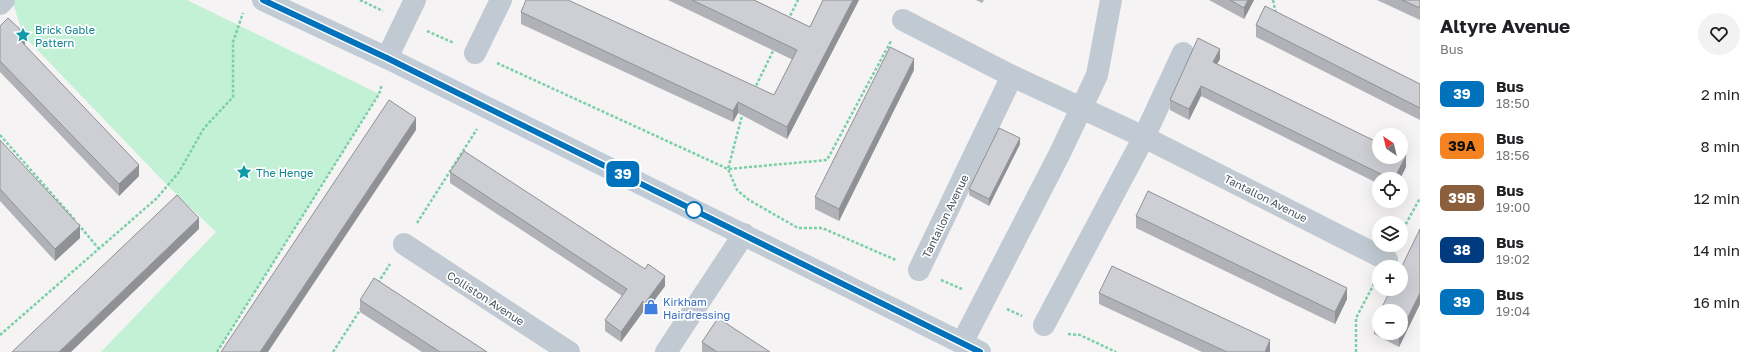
<!DOCTYPE html>
<html lang="en">
<head>
<meta charset="utf-8">
<style>
  body { margin:0; font-family:"Golos Text",sans-serif; background:#f2f2f2; color:#202124; height:100vh; display:flex; flex-direction:column; font-size:15px; white-space:nowrap }
  * { box-sizing:border-box; margin:0 }
  p { font-size:13px; color:#757577 }
  .icon { flex:none; width:22px; height:22px; fill:none; stroke:currentColor; stroke-width:2; stroke-linecap:round; stroke-linejoin:round }
  .map { position:relative; flex:1; overflow:hidden }
  .panel { display:flex; flex-direction:column; background:#fff; width:340px }
  .panel>* { flex:none }
  .badge { padding:0 8px; border-radius:6px; font-size:14px; line-height:26px }
  .needle { width:26px; rotate:325deg }
  .tools { position:absolute; left:1372px; top:128px; display:grid; gap:8px }
  .tools a { display:grid; place-items:center; width:36px; height:36px; border-radius:50%; background:#fff; box-shadow:0 4px 16px #0002; font-size:20px }
  .map>.badge { position:absolute; translate:-50% -50%; box-shadow:0 0 0 2px #fff }
  .round { display:grid; place-items:center; flex:none; width:42px; height:42px; border-radius:21px; background:#f2f2f2 }
  .headline { display:flex; align-items:center; justify-content:space-between; height:68px; padding:0 20px }
  h1 { font-size:19px; font-weight:700; line-height:30px }
  ul { padding:0; list-style:none }
  li { display:flex; align-items:center; gap:12px; height:52px; padding:0 20px }
  li div { flex:1 }
  li b { display:block; font-size:15px }
  li em { font-style:normal }
  li .badge { min-width:44px; font-weight:700; text-align:center }
  main { display:flex; flex:1; min-height:0 }
  .map>svg:first-child { display:block }
  .green { fill:#c3f1d5 }
  .lines { fill:none; stroke-linecap:round; stroke-linejoin:round }
  .path { stroke:#7ad0a6; stroke-width:2.5; stroke-dasharray:3 2; stroke-linecap:butt }
  .street { stroke:#c1cad2; stroke-width:22 }
  .secondary { stroke:#c1cbd6; stroke-width:22 }
  .wall { fill:#b0b2b7 }
  .shaded-wall { fill:#909195 }
  .building { fill:#cdcfd5; stroke:#909195 }
  .line-casing { stroke:#fff; stroke-width:9 }
  .line { stroke:#0072bc; stroke-width:6 }
  .stop-dot { fill:#fff; stroke:#0072bc; stroke-width:2 }
  .labels { text-anchor:middle; dominant-baseline:central; stroke-width:3.5; stroke-linejoin:round; paint-order:stroke }
  .culture-label { font-size:11px; fill:#0d838f; stroke:#fff; text-anchor:start }
  .street-label { font-size:11px; fill:#4a5661; stroke:#fff }
  .shop-label { font-size:11px; fill:#366cbe; stroke:#fff; text-anchor:start }
</style>
</head>
<body>
<main>
<div class="map">
<svg width="1420" height="352" viewBox="0 0 1420 352">
  <rect width="100%" height="100%" fill="#f5f3f3"/>
  <path class="green" d="M12,0H187L379,94L217,352H101L216,232L168,186L23,35Z"/>
  <g class="lines">
    <g class="path">
      <path d="M360,0L383,11"/>
      <path d="M1273,0L1276,14"/>
      <path d="M788,20L798,0"/>
      <path d="M427,31L454,43"/>
      <path d="M497,63L728,169L737,190L749,200L798,228H822L896,260"/>
      <path d="M754,90L775,47"/>
      <path d="M743,112L728,169L827,160L891,41"/>
      <path d="M0,135L75,220"/>
      <path d="M417,223L477,129"/>
      <path d="M78,224L99,249"/>
      <path d="M1401,233L1420,198"/>
      <path d="M941,280L962,289"/>
      <path d="M378,283L390,264"/>
      <path d="M1007,309L1022,316"/>
      <path d="M1068,334L1080,335L1116,352"/>
      <path d="M0,335L157,198L179,172L204,128L233,97V42L243,13"/>
      <path d="M217,352L379,94L382,84"/>
      <path d="M333,352L362,307"/>
      <path d="M1356,352V318L1375,282"/>
    </g>
    <g class="street">
      <path d="M0,4L4,0"/>
      <path d="M903,20L1012,76L1144,137L1387,260"/>
      <path d="M475,53L501,0"/>
      <path d="M387,58L415,0"/>
      <path d="M404,244L569,352"/>
      <path d="M919,270L1012,76"/>
      <path d="M1044,325L1144,137L1183,53"/>
      <path d="M962,343L1060,153L1097,75L1111,0"/>
      <path d="M666,352L744,234"/>
    </g>
    <path class="secondary" d="M263,0L387,58L980,352"/>
  </g>
  <g class="wall">
    <path d="M668,0H754L810,27L823,0H859L787,139L738,113L733,122L521,24V12L774,95L793,60Z"/>
    <path d="M976,0H984L982,3Z"/>
    <path d="M1209,0H1254L1244,19Z"/>
    <path d="M1377,0H1420V20Z"/>
    <path d="M1256,25L1420,84V120L1256,37Z"/>
    <path d="M0,26L25,45L139,176L119,196L0,72Z"/>
    <path d="M1220,59L1217,64L1406,167L1400,179H1379V184L1201,96L1189,120L1170,110V100Z"/>
    <path d="M914,70L839,221L815,209V197Z"/>
    <path d="M0,140L80,238L55,261L0,201Z"/>
    <path d="M1020,144L989,206L969,195V189Z"/>
    <path d="M450,172L665,286L645,313L643,312L621,342L605,331V320L622,296L450,183Z"/>
    <path d="M1136,216L1347,299L1335,324L1136,228Z"/>
    <path d="M1420,229V304L1399,347L1374,334V323L1379,312V333H1401Z"/>
    <path d="M1099,293L1270,351V352H1202L1099,304Z"/>
    <path d="M360,300L487,352H422L360,312Z"/>
    <path d="M702,342L770,352H702Z"/>
  </g>
  <g class="shaded-wall">
    <path d="M853,0H859L787,139V127Z"/>
    <path d="M1248,0H1254L1244,19V8Z"/>
    <path d="M25,34V46L20,40Z"/>
    <path d="M1220,49V59L1213,72V62Z"/>
    <path d="M914,59V70L839,221V209Z"/>
    <path d="M1201,86V96L1189,120V109Z"/>
    <path d="M738,102V113L733,122V111Z"/>
    <path d="M416,118V130L268,352H260Z"/>
    <path d="M1020,138V144L989,206V199Z"/>
    <path d="M1406,156V167L1400,179H1394Z"/>
    <path d="M139,165V176L119,196V184Z"/>
    <path d="M199,218V229L71,352H59Z"/>
    <path d="M80,226V238L55,261V249Z"/>
    <path d="M665,276V286L645,313V303Z"/>
    <path d="M1347,288V299L1335,324V312Z"/>
    <path d="M1420,293V304L1399,347V335L1400,333H1401V331Z"/>
    <path d="M643,301V312L621,342V332Z"/>
    <path d="M1270,340V352H1265Z"/>
  </g>
  <g class="building">
    <path d="M526,0H568L774,95L797,50L692,0H754L810,27L823,0H853L787,127L738,102L733,111L521,12Z"/>
    <path d="M1230,0H1248L1244,8Z"/>
    <path d="M1402,0H1420V8Z"/>
    <path d="M1265,6L1420,84V108L1256,25Z"/>
    <path d="M8,18L25,34L20,40L139,165L119,184L0,61V26Z"/>
    <path d="M1198,38L1220,49L1213,62L1379,143V157H1401V154L1406,156L1394,179H1391L1201,86L1189,109L1170,100Z"/>
    <path d="M890,47L914,59L839,209L815,197Z"/>
    <path d="M389,100L416,118L260,352H221Z"/>
    <path d="M999,128L1020,138L989,199L969,189Z"/>
    <path d="M0,140L80,226L55,249L0,189Z"/>
    <path d="M464,151L645,269L648,264L665,276L645,303L643,301L621,332L605,320L627,289L450,172Z"/>
    <path d="M1148,191L1347,288L1335,312L1136,216Z"/>
    <path d="M177,195L199,218L59,352H12Z"/>
    <path d="M1420,229V293L1401,331V311H1380L1391,289H1401V268Z"/>
    <path d="M1112,266L1270,340L1265,352H1227L1099,293Z"/>
    <path d="M374,278L487,352H440L360,300Z"/>
    <path d="M1379,312V325L1374,323Z"/>
    <path d="M718,318L770,352H717L702,342Z"/>
  </g>
  <g class="lines">
    <g class="line-casing">
      <path id="line" d="M263,0L387,58L980,352"/>
    </g>
    <use href="#line" class="line"/>
  </g>
  <defs>
    <g id="sight-bare" transform="scale(1.2)"><path d="M0-6L1.8-2.2L6-1.7L2.9 1.2L3.7 5.4L0 3.3L-3.7 5.4L-2.9 1.2L-6-1.7L-1.8-2.2Z" fill="#0f9aa8" stroke="#fff" stroke-width="2.5" paint-order="stroke"/></g>
    <g id="shop-bare" transform="scale(1.2)"><path d="M-5-2.5h2.3a2.7 3.5 0 0 1 5.4 0H5L5.5 6h-11ZM-1.5-2.5h3a1.5 2.3 0 0 0-3 0Z" fill="#3f7fe0" stroke="#fff" stroke-width="2.5" paint-order="stroke"/></g>
  </defs>
  <g fill-rule="evenodd">
    <use href="#sight-bare" x="23" y="35"/>
    <use href="#sight-bare" x="244" y="172"/>
    <use href="#shop-bare" x="651" y="307"/>
  </g>
  <circle class="stop-dot" cx="694" cy="210" r="8"/>
  <g class="labels">
    <g class="culture-label">
      <text x="35" y="29">Brick Gable<tspan x="35" dy="13">Pattern</tspan></text>
      <text x="256" y="172">The Henge</text>
    </g>
    <g class="street-label">
      <text transform="translate(1266 198) rotate(27)">Tantallon Avenue</text>
      <text transform="translate(945 216) rotate(-64)">Tantallon Avenue</text>
      <text transform="translate(486 298) rotate(33)">Colliston Avenue</text>
    </g>
    <g class="shop-label">
      <text x="663" y="301">Kirkham<tspan x="663" dy="13">Hairdressing</tspan></text>
    </g>
  </g>
</svg>
<div class="tools">
<a><svg class="needle" viewBox="-14 -14 28 28"><path d="M0-13l5 13h-10z" fill="#e53935"/><path d="M0 13l5-13h-10z" fill="#757577"/></svg></a>
<a><svg class="icon" aria-label="locate" viewBox="0 0 24 24"><circle cx="12" cy="12" r="6"/><path d="M12 2v4M12 18v4M2 12h4M18 12h4"/></svg></a>
<a><svg class="icon" aria-label="layers" viewBox="0 0 24 24"><path d="M12 4l9 5-9 5-9-5zM3 14l9 5 9-5"/></svg></a>
<a>+</a>
<a>−</a>
</div>
<b class="badge" style="left:623px;top:174px;background:#0072bc;color:#fff">39</b>
</div>
<section class="panel">
<div class="headline"><div><h1>Altyre Avenue</h1><p>Bus</p></div><a class="round"><svg class="icon" aria-label="heart" viewBox="0 0 24 24"><path d="M12 20l-8-8c-3-5 5-10 8-4 3-6 11-1 8 4z"/></svg></a></div>
<ul>
<li><span class="badge" style="background:#0072bc;color:#fff">39</span><div><b>Bus</b><p>18:50</p></div><em>2 min</em></li>
<li><span class="badge" style="background:#f58220;color:#111">39A</span><div><b>Bus</b><p>18:56</p></div><em>8 min</em></li>
<li><span class="badge" style="background:#8b5e3c;color:#fff">39B</span><div><b>Bus</b><p>19:00</p></div><em>12 min</em></li>
<li><span class="badge" style="background:#003b80;color:#fff">38</span><div><b>Bus</b><p>19:02</p></div><em>14 min</em></li>
<li><span class="badge" style="background:#0072bc;color:#fff">39</span><div><b>Bus</b><p>19:04</p></div><em>16 min</em></li>
</ul>
</section>
</main>
</body>
</html>
